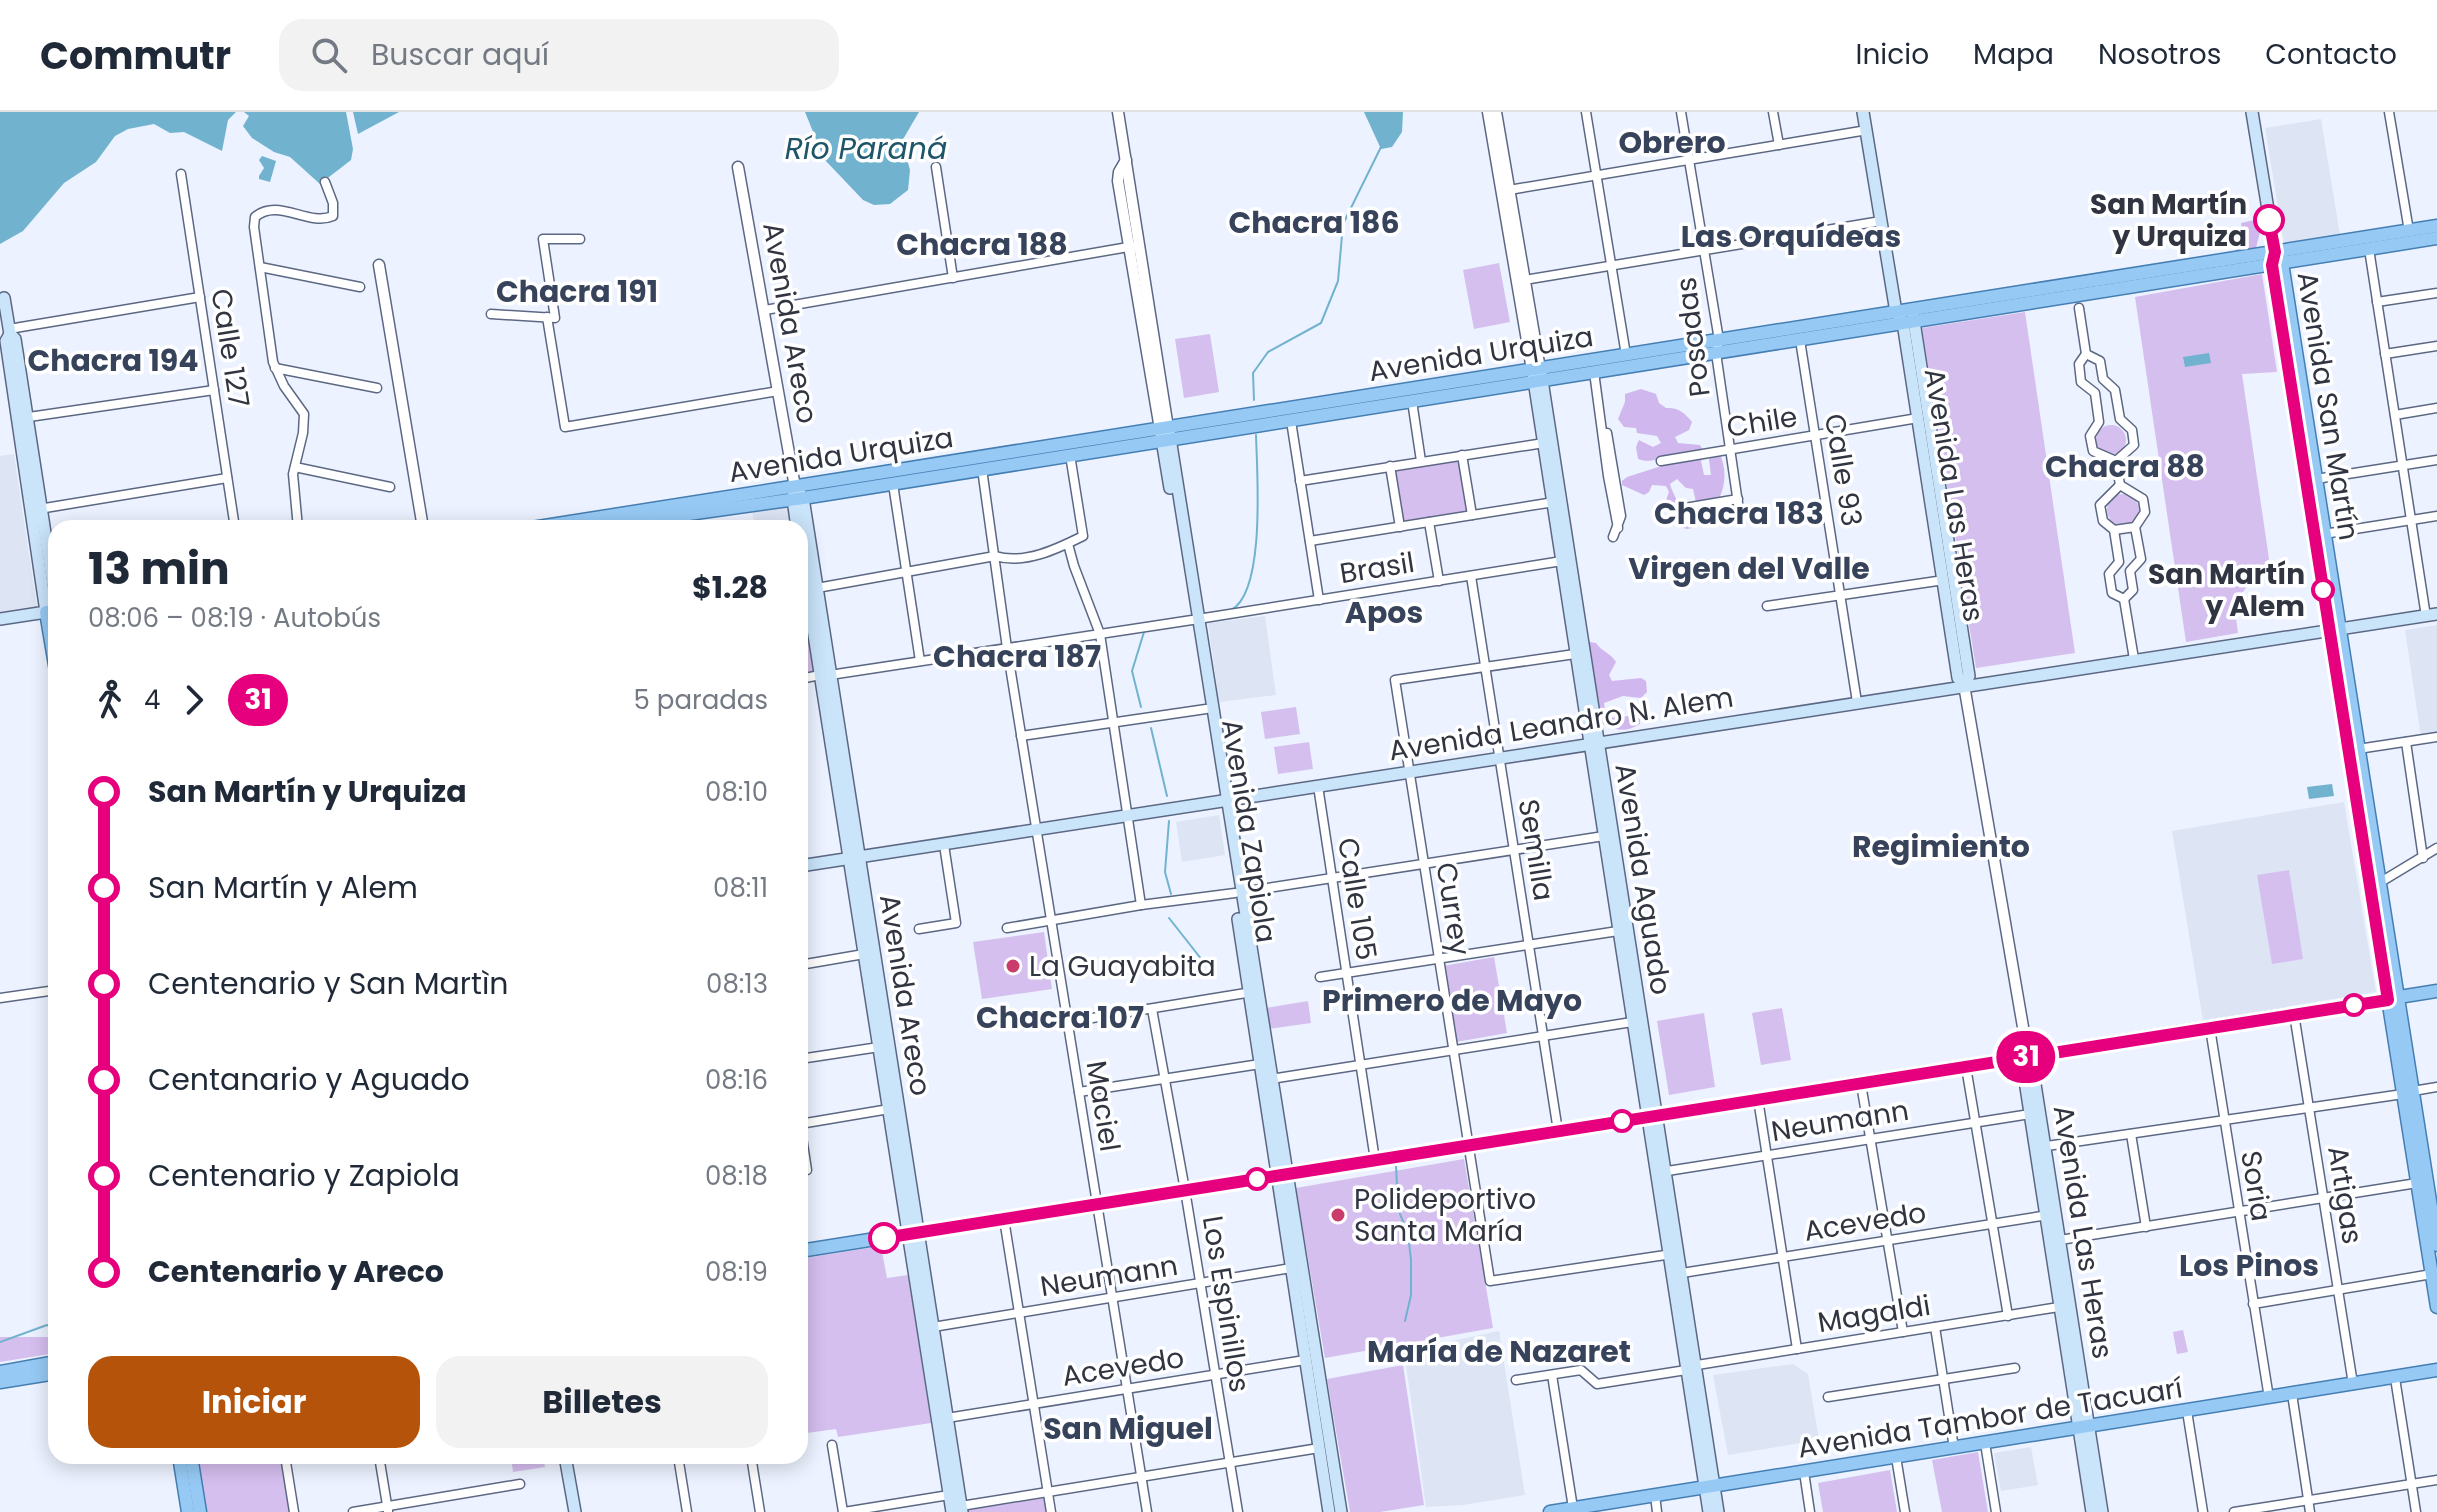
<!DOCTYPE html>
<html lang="es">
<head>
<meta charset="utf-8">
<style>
  body { margin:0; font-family:Poppins,sans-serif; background:#f2f2f3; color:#1f2937; height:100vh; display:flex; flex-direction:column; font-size:30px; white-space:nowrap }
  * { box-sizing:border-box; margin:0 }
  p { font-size:26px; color:#747a83 }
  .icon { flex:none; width:44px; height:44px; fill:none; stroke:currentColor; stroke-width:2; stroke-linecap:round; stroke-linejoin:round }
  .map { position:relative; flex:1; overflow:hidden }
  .side { position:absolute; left:48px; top:408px; width:760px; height:944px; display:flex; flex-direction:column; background:#fff; border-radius:24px; box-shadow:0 4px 20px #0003 }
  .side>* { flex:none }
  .badge { padding:0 16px; border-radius:26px; font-size:28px; line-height:52px }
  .map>.badge { position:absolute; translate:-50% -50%; box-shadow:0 0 0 4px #fff }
  .legs { display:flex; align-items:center; gap:12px; height:88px; padding:0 40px; font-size:26px }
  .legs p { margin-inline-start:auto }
  .overview { display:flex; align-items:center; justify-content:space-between; height:136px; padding:0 40px }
  h1 { font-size:44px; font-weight:700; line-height:60px }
  .primary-button { display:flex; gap:16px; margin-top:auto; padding:16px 40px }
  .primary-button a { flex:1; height:92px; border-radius:24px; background:#b45309; color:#fff; font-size:32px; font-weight:700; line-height:92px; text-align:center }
  .primary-button a+a { background:#f2f2f3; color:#1f2937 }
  ul { padding:0 40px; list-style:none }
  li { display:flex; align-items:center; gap:28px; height:96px; font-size:30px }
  li i { display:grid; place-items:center; width:12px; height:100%; margin:0 10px; background:currentColor }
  li i::after { content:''; width:20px; height:20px; margin:-10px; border:6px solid; border-radius:50%; background:#fff }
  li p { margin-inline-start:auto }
  li:first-child i { background:linear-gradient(#0000 50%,currentColor 0) }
  li:last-child i { background:linear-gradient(currentColor 50%,#0000 0) }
  header { display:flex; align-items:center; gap:48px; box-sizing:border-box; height:112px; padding:0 40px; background:#fff; border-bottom:2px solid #e0e1e3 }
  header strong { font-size:38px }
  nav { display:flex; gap:44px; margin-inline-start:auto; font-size:28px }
  .search { width:560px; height:72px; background:#f2f2f3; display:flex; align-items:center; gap:20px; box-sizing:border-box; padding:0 28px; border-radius:24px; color:#747a83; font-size:30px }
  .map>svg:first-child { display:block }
  .built { fill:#dde4f4 }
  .green { fill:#d5bfef }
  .forest { fill:#d0b7ed }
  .water { fill:#71b3cf }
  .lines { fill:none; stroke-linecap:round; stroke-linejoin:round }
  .stream { stroke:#71b3cf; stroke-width:2 }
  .minor-casing { stroke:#5c6883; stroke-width:11 }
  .tertiary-casing { stroke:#5c6883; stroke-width:13 }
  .secondary-casing { stroke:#5c6883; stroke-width:14 }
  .primary-casing { stroke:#457eb2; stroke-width:15 }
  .minor { stroke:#fff; stroke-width:8 }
  .tertiary { stroke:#fff; stroke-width:10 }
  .secondary { stroke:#cae4fa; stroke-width:11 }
  .primary { stroke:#96caf5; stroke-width:12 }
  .line-1-casing { stroke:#fff; stroke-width:18 }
  .line-1 { stroke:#e6007e; stroke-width:12 }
  .stop-1-dot { fill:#fff; stroke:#e6007e; stroke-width:4 }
  .poi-dot { fill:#ca3c6a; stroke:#fff; stroke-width:3 }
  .labels { text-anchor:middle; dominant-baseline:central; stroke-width:7; stroke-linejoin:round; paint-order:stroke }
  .stop-label { font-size:28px; font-weight:bold; fill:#303541; stroke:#fff; text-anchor:end }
  .street-label { font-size:28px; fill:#303541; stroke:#fff }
  .poi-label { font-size:28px; fill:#303541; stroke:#fff; text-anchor:start }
  .neighbourhood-label { font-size:30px; font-weight:bold; fill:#37425b; stroke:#fff }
  .water-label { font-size:30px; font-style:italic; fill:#1f5569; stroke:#fff }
</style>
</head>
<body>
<header>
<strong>Commutr</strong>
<div class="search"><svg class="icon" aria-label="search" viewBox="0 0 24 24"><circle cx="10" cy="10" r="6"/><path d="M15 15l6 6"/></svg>Buscar aquí</div>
<nav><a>Inicio</a><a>Mapa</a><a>Nosotros</a><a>Contacto</a></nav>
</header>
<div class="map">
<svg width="2437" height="1400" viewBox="0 0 2437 1400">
  <rect width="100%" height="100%" fill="#ecf2ff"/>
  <g class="built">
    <path d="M2321,7L2340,123L2284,132L2265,16Z"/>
    <path d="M14,342L37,495L0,501V344Z"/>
    <path d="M789,392L793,416H755L752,398Z"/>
    <path d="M1265,504L1276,583L1219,590L1208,511Z"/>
    <path d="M2437,513V622L2421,625L2405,518Z"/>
    <path d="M2344,690L2376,880L2203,909L2172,719Z"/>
    <path d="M1219,703L1225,743L1182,750L1176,710Z"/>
    <path d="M1499,1219L1525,1383L1463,1393L1426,1395L1404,1239Z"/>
    <path d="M1793,1252L1808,1262L1819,1328L1728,1343L1713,1263Z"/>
    <path d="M2031,1335L2038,1373L2001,1379L1994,1341Z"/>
  </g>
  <g class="green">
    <path d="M1499,151L1510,210L1474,217L1463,158Z"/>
    <path d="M2262,162L2277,260L2242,262L2269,447L2234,491L2238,521L2186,530L2135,185Z"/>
    <path d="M2025,200L2075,541L1976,556L1922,216Z"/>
    <path d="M1210,222L1219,280L1184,286L1175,227Z"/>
    <circle cx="2111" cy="328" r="15"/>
    <path d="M1459,347L1467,400L1402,411L1394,357Z"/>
    <circle cx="2123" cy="398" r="16"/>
    <path d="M800,482L815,560L800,562Z"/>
    <path d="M1296,595L1300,622L1265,627L1261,600Z"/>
    <path d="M1309,630L1313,657L1278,662L1274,635Z"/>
    <path d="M2289,758L2303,847L2272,852L2257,763Z"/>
    <path d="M1044,820L1052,877L982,887L973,830Z"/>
    <path d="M1494,845L1507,921L1456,930L1443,854Z"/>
    <path d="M1308,889L1311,911L1269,917L1266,896Z"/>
    <path d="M1782,896L1791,948L1761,953L1752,901Z"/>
    <path d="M1704,901L1715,975L1669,983L1657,909Z"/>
    <path d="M1464,1047L1493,1216L1325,1246L1296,1076Z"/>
    <path d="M881,1134L887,1166L908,1163L931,1311L838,1325L836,1317L800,1322V1147Z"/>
    <path d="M2183,1218L2188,1240L2177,1242L2173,1220Z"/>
    <path d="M0,1225H56V1241L0,1250Z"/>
    <path d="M1403,1253L1424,1393L1380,1400H1350L1327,1267Z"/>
    <path d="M1978,1340L1988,1400H1942L1932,1348Z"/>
    <path d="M193,1344H282L291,1400H202Z"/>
    <path d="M511,1344H543L545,1355L513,1360Z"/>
    <path d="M1890,1358L1897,1400H1823L1818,1371Z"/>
    <path d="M1045,1386L1047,1400H967V1398Z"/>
  </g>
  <g class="forest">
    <path d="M2259,107L2262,112L2256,136L2254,139L2235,140L2242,119L2241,111Z"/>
    <path d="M1641,277L1656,282L1659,291L1666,296C1678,295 1685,301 1692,310L1689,318L1675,325L1678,331L1700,333L1706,344L1701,349L1704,363H1711L1709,348L1712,340H1719C1728,359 1726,380 1712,397L1699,398L1692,406V416L1687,417L1680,415L1683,396L1696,390L1693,377L1686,376L1677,367L1670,372C1672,380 1677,386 1679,395L1666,398L1664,394L1669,380L1666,374L1652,373L1649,380L1644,383L1622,373V369L1627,365L1674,350C1656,344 1651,352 1638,347L1636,335L1639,328L1653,335L1661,331L1657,324L1637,321L1636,316L1624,315L1618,307L1625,290V282Z"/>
    <path d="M1590,530L1596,531C1602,540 1611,541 1616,550L1609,563L1612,569L1641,566L1646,569L1647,580L1641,586L1623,584L1604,591L1606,604C1618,609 1628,601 1640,605V612C1624,622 1611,618 1597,608L1582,534Z"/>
  </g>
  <g class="water">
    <path d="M0,0H236L228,8L222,39L184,20L170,21L154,12L128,17L115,24L96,50L64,71L23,119L0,132Z"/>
    <path d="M244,0H346L353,37L351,48L320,72L290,45L274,40L252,26L243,14L249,4Z"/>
    <path d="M353,0H399L358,22Z"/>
    <path d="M805,0H919L902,29L910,58L908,78L890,92L874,93L863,88L824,47Z"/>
    <path d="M1364,0H1403L1402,20L1392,35L1381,37Z"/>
    <path d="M262,44L276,49L270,70L259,67V64L264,56L259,48Z"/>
    <path d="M2209,241L2211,251L2185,255L2183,245Z"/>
    <path d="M2332,672L2334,684L2309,687L2307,675Z"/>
  </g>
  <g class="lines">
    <g class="stream">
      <path d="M1254,288L1253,261L1268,240L1321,211L1338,169L1343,112L1381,35"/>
      <path d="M1231,498C1266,480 1257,360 1256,323"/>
      <path d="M1141,595L1132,559L1144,520"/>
      <path d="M1151,616L1167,684"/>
      <path d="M1169,709L1165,760L1171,782"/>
      <path d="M1169,806L1206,853"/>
      <path d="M1396,1053L1398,1097L1408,1122L1411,1148V1183L1405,1209"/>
      <path d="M0,1230L47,1213L56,1215"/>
    </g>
    <g class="minor-casing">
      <g id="minor">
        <path d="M1586,0L1626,243"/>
        <path d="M1681,0L1719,228L1716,241L1739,398"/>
        <path d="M1773,0L1779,33"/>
        <path d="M2389,0L2409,119"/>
        <path d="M936,55L953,166"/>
        <path d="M181,62L235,416"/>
        <path d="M1509,78L1867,18"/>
        <path d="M2369,137L2425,498"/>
        <path d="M260,155L360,175"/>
        <path d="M1524,168L1881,109"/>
        <path d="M2377,190L2437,181"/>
        <path d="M2079,196L2086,242L2100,249L2103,267L2115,278L2120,307L2132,318L2134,333L2116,349L2120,373L2143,387L2145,400L2135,415L2141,447L2130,459L2133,478L2124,487"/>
        <path d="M765,198L1134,134"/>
        <path d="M491,202L555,206L543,127H580"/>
        <path d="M547,205L565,315L778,279"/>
        <path d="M9,217L200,185"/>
        <path d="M1800,228L1857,590"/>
        <path d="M2086,242L2079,252L2081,270L2095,281L2099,310L2090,324L2093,339L2116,349"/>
        <path d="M2385,242L2437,234"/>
        <path d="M275,256L377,276"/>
        <path d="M1594,260L1608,364L1618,416"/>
        <path d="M1412,289L1421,349"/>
        <path d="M2395,303L2437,296"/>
        <path d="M22,306L214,278"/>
        <path d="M1291,309L1319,488"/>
        <path d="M1607,321L1621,404L1613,425"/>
        <path d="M1462,343L1472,403"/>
        <path d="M1661,349L1918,306"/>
        <path d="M1390,354L1400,415"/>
        <path d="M295,355L390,375"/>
        <path d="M982,357L1007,536L1147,1400"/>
        <path d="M2316,367L2437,348"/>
        <path d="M1300,369L1544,331"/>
        <path d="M893,372L920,549"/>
        <path d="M2120,373L2100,393L2103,409L2114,418L2119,450L2109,462L2112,481L2124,487"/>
        <path d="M39,397L227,366"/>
        <path d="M1679,397L1738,387"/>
        <path d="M1429,410L1439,469"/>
        <path d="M298,416L293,362L303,321L304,302L284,274L273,250L254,115L255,105C278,85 308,115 333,104V91L325,70"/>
        <path d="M2114,418L2135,415"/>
        <path d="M2324,422L2437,404"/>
        <path d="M1310,429L1554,390"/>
        <path d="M1068,432L1074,454L1100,522L1141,793"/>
        <path d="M1471,464L1558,1019"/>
        <path d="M817,476L995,444C1024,453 1057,437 1083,424L1070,343"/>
        <path d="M2124,487L2134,547"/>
        <path d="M1767,494L1944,468"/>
        <path d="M1198,507L1562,449"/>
        <path d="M1575,542L1395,568L1490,1169L1672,1142"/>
        <path d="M830,563L1192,508"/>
        <path d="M800,567L820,563"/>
        <path d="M1021,624L1206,597"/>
        <path d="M2406,630L2423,746"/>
        <path d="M2358,637L2437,625"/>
        <path d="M1318,674L1375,1048"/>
        <path d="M2379,771L2437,736"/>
        <path d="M1242,780L1604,724"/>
        <path d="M1007,816L1141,793L1235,781"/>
        <path d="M919,817L956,811L944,733"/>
        <path d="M800,853L864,842"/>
        <path d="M1320,865L1618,819"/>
        <path d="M0,886L56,878"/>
        <path d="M1152,897L1185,1078L1238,1400"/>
        <path d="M2294,902L2353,1272"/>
        <path d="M1068,910L1252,880"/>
        <path d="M2210,916L2269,1286"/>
        <path d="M800,947L879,935"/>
        <path d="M1966,955L2008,1204"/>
        <path d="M1271,967L1632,910"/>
        <path d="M1861,972L1903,1220"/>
        <path d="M2413,979L2437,975"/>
        <path d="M1079,980L1260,952"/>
        <path d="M1758,987L1797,1237"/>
        <path d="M800,1012L889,997"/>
        <path d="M800,1012L807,1058"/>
        <path d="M2131,1022L2146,1115"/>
        <path d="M2040,1035L2403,982"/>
        <path d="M1661,1060L2030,1002"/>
        <path d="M1004,1107L1051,1400"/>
        <path d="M2060,1128L2417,1071"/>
        <path d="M1682,1161L2048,1103"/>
        <path d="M2253,1192L2432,1162"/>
        <path d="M933,1215L1291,1156"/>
        <path d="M1935,1215L1954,1336"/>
        <path d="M1691,1254L2065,1194"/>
        <path d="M1552,1263L1573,1396"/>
        <path d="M2395,1266L2416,1400"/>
        <path d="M1516,1268L1581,1258L1597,1272L1686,1258"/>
        <path d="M2292,1282L2310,1400"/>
        <path d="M1828,1285L2015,1256"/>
        <path d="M2187,1299L2203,1400"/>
        <path d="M947,1306L1305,1248"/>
        <path d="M1985,1331L1996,1400"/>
        <path d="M832,1333L843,1400"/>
        <path d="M285,1344L294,1400"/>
        <path d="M379,1344L388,1399"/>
        <path d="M678,1344L687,1400"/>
        <path d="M751,1344L760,1400"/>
        <path d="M634,1345L638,1344"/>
        <path d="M1896,1345L1905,1400"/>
        <path d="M1804,1360L1810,1400"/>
        <path d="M1655,1383L1657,1400"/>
        <path d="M961,1394L1319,1336"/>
        <path d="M353,1400L520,1372"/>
        <path d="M844,1400L949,1383"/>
        <path d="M2234,1400L2437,1368"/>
      </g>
    </g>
    <g class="tertiary-casing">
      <g id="tertiary">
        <path d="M1118,0L1168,316"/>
        <path d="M1488,0L1532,258"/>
        <path d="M1496,0L1540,257"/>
        <path d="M1126,48L1119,60L1118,69L1160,317"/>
        <path d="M738,55L795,375"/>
        <path d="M379,153L423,416"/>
        <path d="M1964,573L2028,944"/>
      </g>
    </g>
    <g class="secondary-casing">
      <g id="secondary">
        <path d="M1863,0L1896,200L1903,211L1958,566L1964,573"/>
        <path d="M2252,0L2275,140"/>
        <path d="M4,186L10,222L15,227L56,492"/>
        <path d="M1913,203L1969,564L1964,573"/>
        <path d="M1533,262L1709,1400"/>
        <path d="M1541,262L1718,1400"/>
        <path d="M1169,320L1341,1400"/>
        <path d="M1161,322L1170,376"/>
        <path d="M794,379L793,387L797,416"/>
        <path d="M798,379L803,386L962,1400"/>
        <path d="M800,434L952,1400"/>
        <path d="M0,507L46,500L6,229L10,222"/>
        <path d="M800,754L2437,502"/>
        <path d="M1238,807L1329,1400"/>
        <path d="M2028,944L2032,953L2102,1400"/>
        <path d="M2028,944L2023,956L2092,1400"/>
        <path d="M565,1344L575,1400"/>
      </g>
    </g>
    <g class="primary-casing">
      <g id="primary">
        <path d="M2279,146L2282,151L2437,1133"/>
        <path d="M2273,147L2288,257L2437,1195"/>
        <path d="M532,416L2437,114"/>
        <path d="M589,416L803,386L2437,126"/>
        <path d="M56,499L46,500L56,559"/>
        <path d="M800,1139L2437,879"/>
        <path d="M0,1260L56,1250"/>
        <path d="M0,1270L56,1261"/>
        <path d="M179,1344L188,1400"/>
        <path d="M191,1344L200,1400"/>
        <path d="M1550,1400L2437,1258"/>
      </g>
    </g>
    <use href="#minor" class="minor"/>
    <use href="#tertiary" class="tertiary"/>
    <use href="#secondary" class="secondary"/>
    <use href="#primary" class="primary"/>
  </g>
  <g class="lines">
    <g class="line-1-casing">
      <path id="line-1" d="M884,1126L2388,888L2272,153L2275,140L2269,108"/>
    </g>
    <use href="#line-1" class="line-1"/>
  </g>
  <g class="stop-1-dot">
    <circle cx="2269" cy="108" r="14"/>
    <circle cx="2323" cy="478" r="10"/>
    <circle cx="2354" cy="893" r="10"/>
    <circle cx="1622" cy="1009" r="10"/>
    <circle cx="1257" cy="1067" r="10"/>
    <circle cx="884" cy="1126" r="14"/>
  </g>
  <g class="poi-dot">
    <circle cx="1013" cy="854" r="8"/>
    <circle cx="1338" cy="1103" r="8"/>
  </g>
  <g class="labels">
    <g class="stop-label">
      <text x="2247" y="92">San Martín<tspan x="2247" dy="32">y Urquiza</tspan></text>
      <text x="2305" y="462">San Martín<tspan x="2305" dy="32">y Alem</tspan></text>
    </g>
    <g class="street-label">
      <text transform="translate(790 211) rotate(80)">Avenida Areco</text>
      <text transform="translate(1693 225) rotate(-97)">Posadas</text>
      <text transform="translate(230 236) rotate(81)">Calle 127</text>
      <text transform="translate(1481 242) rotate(-9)">Avenida Urquiza</text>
      <text transform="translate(2328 294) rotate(81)">Avenida San Martín</text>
      <text transform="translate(1762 310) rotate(-9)">Chile</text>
      <text transform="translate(841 343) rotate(-9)">Avenida Urquiza</text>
      <text transform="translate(1843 358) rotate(81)">Calle 93</text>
      <text transform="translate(1954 383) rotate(81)">Avenida Las Heras</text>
      <text transform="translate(1377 456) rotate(-9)">Brasil</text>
      <text transform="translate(1561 612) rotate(-9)">Avenida Leandro N. Alem</text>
      <text transform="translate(1249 719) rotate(81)">Avenida Zapiola</text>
      <text transform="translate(1536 738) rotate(81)">Semilla</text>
      <text transform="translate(1643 767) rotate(81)">Avenida Aguado</text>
      <text transform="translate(1357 787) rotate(81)">Calle 105</text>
      <text transform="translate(1453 797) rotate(81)">Currey</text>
      <text transform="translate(905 883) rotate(81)">Avenida Areco</text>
      <text transform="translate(1103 994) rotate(81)">Maciel</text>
      <text transform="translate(1840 1009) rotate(-9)">Neumann</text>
      <text transform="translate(2256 1074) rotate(81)">Soria</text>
      <text transform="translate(2345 1083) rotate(81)">Artigas</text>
      <text transform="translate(1865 1110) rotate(-9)">Acevedo</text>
      <text transform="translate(2083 1120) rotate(81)">Avenida Las Heras</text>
      <text transform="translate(1109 1164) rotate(-9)">Neumann</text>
      <text transform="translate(1226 1192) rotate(81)">Los Espinillos</text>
      <text transform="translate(1874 1202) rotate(-9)">Magaldi</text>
      <text transform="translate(1123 1255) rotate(-9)">Acevedo</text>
      <text transform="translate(1990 1306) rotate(-9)">Avenida Tambor de Tacuarí</text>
    </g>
    <g class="poi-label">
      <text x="1029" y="854">La Guayabita</text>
      <text x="1354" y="1087">Polideportivo<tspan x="1354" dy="32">Santa María</tspan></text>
    </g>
    <g class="neighbourhood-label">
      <text x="1672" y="30">Obrero</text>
      <text x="1314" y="110">Chacra 186</text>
      <text x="1791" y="124">Las Orquídeas</text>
      <text x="982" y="132">Chacra 188</text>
      <text x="577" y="179">Chacra 191</text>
      <text x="113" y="248">Chacra 194</text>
      <text x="2125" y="354">Chacra 88</text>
      <text x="1739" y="401">Chacra 183</text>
      <text x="1749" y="456">Virgen del Valle</text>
      <text x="1384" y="500">Apos</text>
      <text x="1017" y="544">Chacra 187</text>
      <text x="1941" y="734">Regimiento</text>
      <text x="1452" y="888">Primero de Mayo</text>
      <text x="1060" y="905">Chacra 107</text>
      <text x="2249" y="1153">Los Pinos</text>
      <text x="1499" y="1239">María de Nazaret</text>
      <text x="1128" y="1316">San Miguel</text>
    </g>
    <g class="water-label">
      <text x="866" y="36">Río Paraná</text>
    </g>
  </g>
</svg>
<b class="badge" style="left:2026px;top:945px;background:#e6007e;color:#fff">31</b>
<section class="side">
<div class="overview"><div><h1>13 min</h1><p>08:06 – 08:19 · Autobús</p></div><b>$1.28</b></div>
<div class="legs"><svg class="icon" aria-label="walk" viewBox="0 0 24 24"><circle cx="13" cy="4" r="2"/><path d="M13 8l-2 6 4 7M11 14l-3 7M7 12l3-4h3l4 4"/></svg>4<svg class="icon" aria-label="forward" viewBox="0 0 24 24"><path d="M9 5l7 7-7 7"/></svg><b class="badge" style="background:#e6007e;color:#fff">31</b><p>5 paradas</p></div>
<ul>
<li><i style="color:#e6007e"></i><b>San Martín y Urquiza</b><p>08:10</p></li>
<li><i style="color:#e6007e"></i><span>San Martín y Alem</span><p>08:11</p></li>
<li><i style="color:#e6007e"></i><span>Centenario y San Martìn</span><p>08:13</p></li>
<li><i style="color:#e6007e"></i><span>Centanario y Aguado</span><p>08:16</p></li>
<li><i style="color:#e6007e"></i><span>Centenario y Zapiola</span><p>08:18</p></li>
<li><i style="color:#e6007e"></i><b>Centenario y Areco</b><p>08:19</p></li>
</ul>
<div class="primary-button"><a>Iniciar</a><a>Billetes</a></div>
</section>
</div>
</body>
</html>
